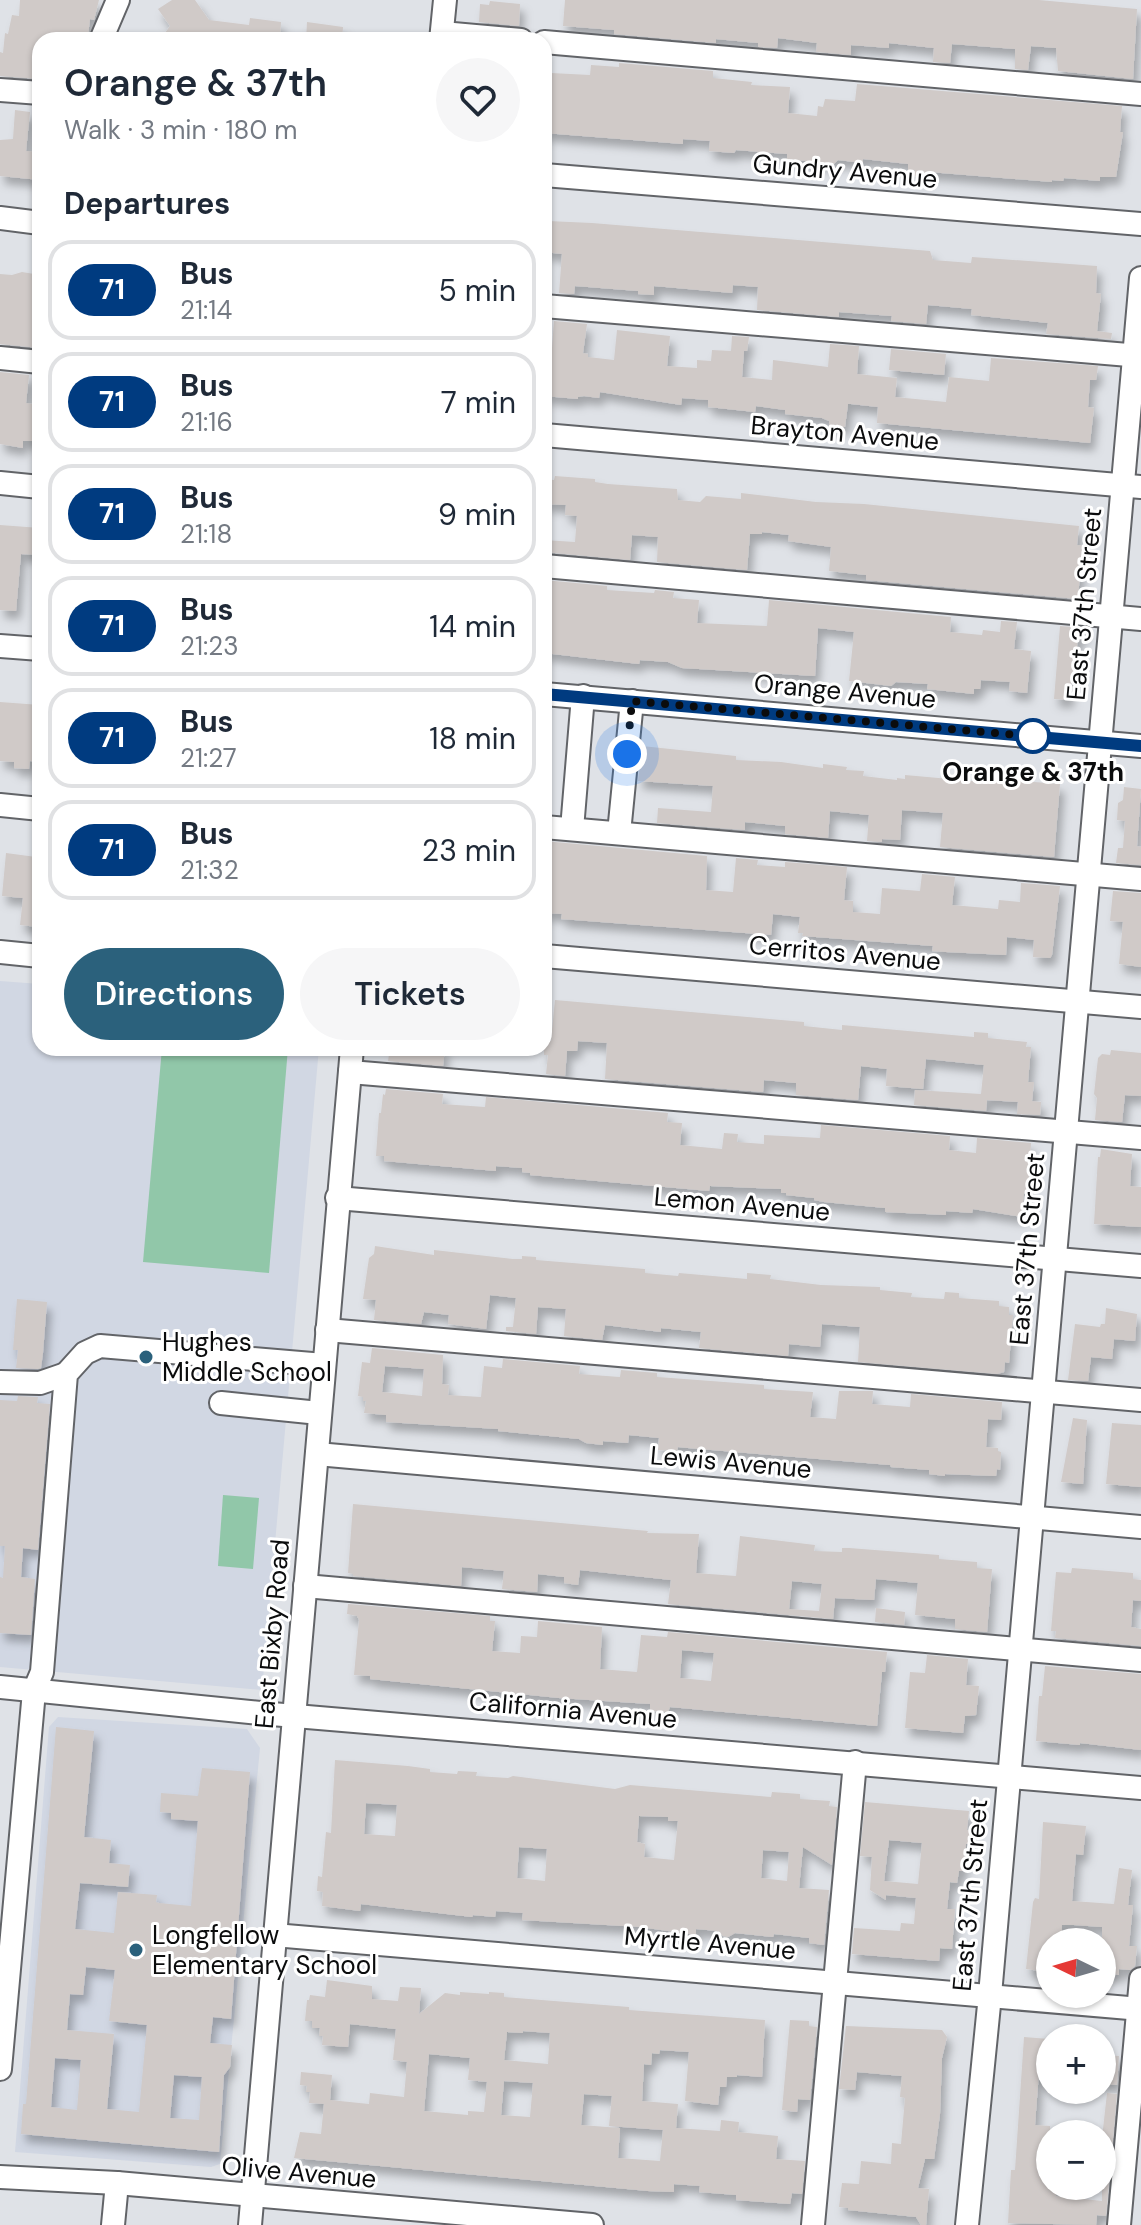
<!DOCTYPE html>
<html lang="en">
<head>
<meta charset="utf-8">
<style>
  body { margin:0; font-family:"DM Sans",sans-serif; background:#f6f6f7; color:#1f2937; height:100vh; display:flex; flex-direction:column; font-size:30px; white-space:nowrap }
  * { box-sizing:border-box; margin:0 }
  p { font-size:26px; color:#747a83 }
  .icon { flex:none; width:44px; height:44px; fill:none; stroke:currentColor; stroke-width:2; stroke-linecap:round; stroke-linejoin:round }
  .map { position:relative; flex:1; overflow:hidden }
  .drawer { position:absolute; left:32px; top:32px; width:520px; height:1024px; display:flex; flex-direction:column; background:#fff; border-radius:24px; box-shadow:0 2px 6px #0004 }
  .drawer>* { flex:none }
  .badge { padding:0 16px; border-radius:26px; font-size:28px; line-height:52px }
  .needle { width:52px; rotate:275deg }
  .fabs { position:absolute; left:1036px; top:1928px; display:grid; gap:16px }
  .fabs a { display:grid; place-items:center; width:80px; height:80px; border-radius:50%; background:#fff; box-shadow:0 2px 6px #0004; font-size:40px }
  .you { position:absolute; width:40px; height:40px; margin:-20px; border:6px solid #fff; border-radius:50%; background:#1a73e8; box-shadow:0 0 0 12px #1a73e833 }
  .map>.badge { position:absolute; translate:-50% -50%; box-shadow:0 0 0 4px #fff }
  h2 { padding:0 32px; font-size:30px; line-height:72px }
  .round { display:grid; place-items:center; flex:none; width:84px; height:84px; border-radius:42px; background:#f6f6f7 }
  .summary { display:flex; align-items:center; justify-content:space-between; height:136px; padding:0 32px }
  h1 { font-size:38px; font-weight:600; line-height:60px }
  .action { display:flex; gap:16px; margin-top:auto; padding:16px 32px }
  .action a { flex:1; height:92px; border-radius:48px; background:#2b617c; color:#fff; font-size:32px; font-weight:600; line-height:92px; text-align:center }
  .action a+a { background:#f6f6f7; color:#1f2937 }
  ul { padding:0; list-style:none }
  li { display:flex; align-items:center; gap:24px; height:100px; margin:0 16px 12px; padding:0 16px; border:4px solid #e0e1e3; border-radius:24px }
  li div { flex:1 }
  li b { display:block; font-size:30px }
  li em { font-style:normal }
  li .badge { min-width:88px; font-weight:700; text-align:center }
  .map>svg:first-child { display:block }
  .built { fill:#d1d7e3 }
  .green { fill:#91c7a9 }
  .building { fill:#d0cac8; fill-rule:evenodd; filter:url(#shadow) }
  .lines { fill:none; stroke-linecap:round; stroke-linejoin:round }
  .minor-casing { stroke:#626468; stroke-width:26 }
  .minor { stroke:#fff; stroke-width:22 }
  .line-casing { stroke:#fff; stroke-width:18 }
  .line { stroke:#003b80; stroke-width:12 }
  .walk { stroke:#0b0c0d; stroke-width:8; stroke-dasharray:0 14.4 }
  .stop-dot { fill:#fff; stroke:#003b80; stroke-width:4 }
  .poi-dot { fill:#2b617c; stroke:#fff; stroke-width:3 }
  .labels { text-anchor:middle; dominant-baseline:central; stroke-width:6; stroke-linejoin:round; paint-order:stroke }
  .street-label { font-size:26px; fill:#0b0c0d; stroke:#fff }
  .stop-label { font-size:26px; font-weight:bold; fill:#0b0c0d; stroke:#fff }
  .poi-label { font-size:26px; fill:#0b0c0d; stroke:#fff; text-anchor:start }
</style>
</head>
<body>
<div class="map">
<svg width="1141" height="2225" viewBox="0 0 1141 2225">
  <defs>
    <filter id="shadow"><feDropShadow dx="4.5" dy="8" stdDeviation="4" flood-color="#0004"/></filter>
  </defs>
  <rect width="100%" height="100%" fill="#dfe2e7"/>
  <g class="built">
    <path d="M0,981L40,984V1048H319L262,1690L0,1667Z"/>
    <path d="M58,1717L247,1729L260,1748L220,2164L211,2167L15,2152L49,1727Z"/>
  </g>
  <g class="green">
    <path d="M162,1048H288L269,1273L143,1262Z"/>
    <path d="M223,1495L259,1498L253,1569L218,1566Z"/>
  </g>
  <g class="building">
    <path d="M20,0H99L94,20L90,19L88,36L50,33L49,40H40V79L0,76V52L3,53L5,33L8,34L12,15L19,16Z"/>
    <path d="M172,0H195L209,20L249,25L250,18L281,22L280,40H160L170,26L158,9Z"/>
    <path d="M565,0H1039L1137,9L1133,79L1058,71L1056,48L1031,46L1028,70L1015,69V49L952,44L950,63L933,62L934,48L889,43V48L851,45V55L816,52L817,43L778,38L777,48L758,47V43L716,39V43L614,34V30L563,26Z"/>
    <path d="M490,1L520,4L519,26L479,22L480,4L489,5Z"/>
    <path d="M307,22L343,27L342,40H306Z"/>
    <path d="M619,63L713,71V78L752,82L751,85L790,87L788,113L817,116L818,106L823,107L825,99L855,101L857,84L1122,106L1120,132H1123L1116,177H1100V181L1064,178L1063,181L1052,180V182L929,172L928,177L914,176L915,170H908V164L863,159V163L838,160L834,164L787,159V154L736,150L734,153L709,151L710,141L683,139V144L544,133V86L550,87L551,73L590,75L591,65L619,67Z"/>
    <path d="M15,110L30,112L26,151L40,152V180L0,176V140L13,139Z"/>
    <path d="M548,221L592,223L930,251L933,260L971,263L972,257L1097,266L1096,293L1101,294L1097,331L1112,333L1111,339L1046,334L1048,323L971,315L972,309L928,305L926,324L891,321L892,316L839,312V317L757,310L758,287L733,285L732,293L654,286V295L638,294V291L575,286L574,294L559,293L562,254L544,252V235L547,236Z"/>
    <path d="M22,272L40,275V348L0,344V274L12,275Z"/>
    <path d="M554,321L587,324L583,353L588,354V357L614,360L617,330L670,336L667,366L697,368V360L711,361L712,350L731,351L732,336L749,337L747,351H744L742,377L772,380L773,360L828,367L830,344L859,346L857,374L897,378L895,397L946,402L949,377L989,381L991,358L1098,366L1096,380H1090L1088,407L1094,408L1090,443L877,423L878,407L851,404H848L845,427L829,426V421L822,418L785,414V410L756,406L755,412L708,407V400L682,398L681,405L600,392L599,398L584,396L578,397V399L544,396V347L552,348Z"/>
    <path d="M891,349L946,354L944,375L889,370Z"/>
    <path d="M0,372L29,375L26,403L40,405V441H23V448L0,444Z"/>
    <path d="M555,476L595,479V482L608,484L677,489L678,500L700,502L706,496L741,499V493L816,502L864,504L1079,526L1077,545L1089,546L1087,562L1081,561L1078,599L866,580V575L829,571L831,547L788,541L789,535L762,532V534H750L747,570L657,562L658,537L632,535L630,560L544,552V540L575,542L577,516L565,515L566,505L544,504L545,479L554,480Z"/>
    <path d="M0,525L40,528V555L21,554L16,611L0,610Z"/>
    <path d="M544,580L607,586V590L654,593L655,590L674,592L673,598L699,600L697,623L767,626L769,600L951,617L950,632L982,635L983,630L1000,632L1001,621L1017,622L1014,649L1031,651L1027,693L1009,691L1010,682L981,680L980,689H974V694L927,689L928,684L896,682L891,686L849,681L854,632L818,628L815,676L682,668L668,662L640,660L639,664L544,653Z"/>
    <path d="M1060,626L1085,628L1084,636L1078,635L1074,682H1071L1069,700L1054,699Z"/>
    <path d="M0,702L40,705V762L30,761L29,769L14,768V762L0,761Z"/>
    <path d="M642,746L736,756V760L781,762L823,768V764L847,767L846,770L864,771L863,776L897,780V778L905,779V775L983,782V778L1060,784L1054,857L940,847L943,813L902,810L900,840L882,839V842L867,841L869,815L830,811L828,838L785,834V826L745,822V830L657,823L658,808L711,812L713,786L638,781Z"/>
    <path d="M1124,787L1141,789L1137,846L1141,847V865L1116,863L1118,848H1123L1125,821L1117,820L1118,803L1123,800Z"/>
    <path d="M544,841L707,856L706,890L733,892L736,858L758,860L757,865L785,867V862L847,867L844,900L853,901V912L880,914L882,888L920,891L922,874L955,877L952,905L998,909L999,900L1020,902L1021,883L1060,886L1052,955L1050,958L1033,957L1034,940L1007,937L1006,955L946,952L932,951L933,946L802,936L803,933H798L800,917L773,914L771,935L561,919L562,914L544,913Z"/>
    <path d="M6,853L36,857L33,898L40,899L38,927L20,925L23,898L2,896Z"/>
    <path d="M1113,891L1141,893V967L1119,964L1123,922L1110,921Z"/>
    <path d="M555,1000L804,1022V1026L842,1030V1025L974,1037V1032L988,1033V1038L1027,1042L1026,1047H1031L1028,1082H1034L1032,1101L1041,1102L1040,1115L1017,1114L1018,1102L987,1100L986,1111L914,1105L915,1090L981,1094L984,1065L926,1059L923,1089L886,1086L887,1069L861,1066L858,1100L796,1095V1083L764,1080L763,1092L605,1079L607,1043L578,1041L577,1051H567L565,1076L546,1074L548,1055H544V1040L551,1041Z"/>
    <path d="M390,1048H445L443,1066L388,1061Z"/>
    <path d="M1111,1050L1141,1053V1096L1125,1095L1122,1122L1095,1120L1097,1098L1094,1094L1098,1058L1102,1054L1110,1055Z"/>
    <path d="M386,1089L443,1094L442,1104L485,1107L486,1097L668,1113L667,1122L682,1123L680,1145L722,1149L724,1133L738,1134L737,1142L764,1144V1135L820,1138L821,1125L950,1136L949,1150L976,1153L977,1138L1031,1143L1028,1194L1024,1193L1022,1217L973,1209L972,1213L946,1211V1215L885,1212V1208L824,1202L814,1200V1198L786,1195V1193H781V1189L710,1186L709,1191L687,1189L530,1175V1173L522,1172V1168L496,1166V1171L384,1161V1156H376L379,1113H381L383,1094L385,1095Z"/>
    <path d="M1101,1149L1132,1154L1130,1186L1141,1187V1227L1094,1224L1098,1157H1100Z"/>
    <path d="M375,1246L434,1255V1250L513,1259H522V1256L536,1257V1260L645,1269V1273L678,1276L679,1273L747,1279V1273L771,1275L770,1279L821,1285L880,1287V1290L912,1293L911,1297L944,1299L945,1292L959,1293V1298L999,1301V1306L1009,1307V1315H1013L1009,1363L1005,1362L1004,1372L997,1374L858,1362L860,1327L822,1324L820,1347L789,1344L788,1356L699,1348L701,1332L661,1328V1332L605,1325L602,1340L564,1336L566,1309L538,1307L536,1334L506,1331V1327H513L516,1298L490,1295L486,1329L448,1324L449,1315L424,1312L421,1324L374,1320L376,1300L363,1299L369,1258L374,1254Z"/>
    <path d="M17,1299L47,1302L43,1353L41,1368L38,1369L16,1368L18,1350H13Z"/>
    <path d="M1106,1308L1137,1314L1135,1341L1114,1339L1112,1359L1091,1357L1088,1381L1068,1380L1075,1324L1100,1327L1101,1324H1105Z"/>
    <path d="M372,1348L443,1355L442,1384L449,1385L448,1395L481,1397L484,1366L502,1368L503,1359L580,1366L579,1374L620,1377L621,1370L657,1373V1377L671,1378L764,1385V1389L813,1392L810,1417L836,1419L839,1391H873L872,1404L910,1407L911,1394L1002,1402L1001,1420L988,1419L986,1447L998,1448V1451L1001,1452L1000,1470L997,1469L996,1476L945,1474V1476L929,1474V1470L891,1467L890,1465L688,1448L678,1447L677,1451L658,1450L659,1438L629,1435L628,1443L603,1441V1445L586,1443L579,1439L498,1431V1429L386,1422V1415L364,1413L366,1401H363V1397L358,1396L362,1362L370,1363ZM385,1366L424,1369L422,1396L382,1392Z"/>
    <path d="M18,1396L38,1397L37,1403L50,1404L38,1550L23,1548L21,1577L35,1579L31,1635L0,1633V1577L3,1578L5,1546H0V1400L17,1401Z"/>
    <path d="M1073,1418L1087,1420L1083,1484L1061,1482Z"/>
    <path d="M1112,1423L1141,1425V1487L1106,1484Z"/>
    <path d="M353,1504L648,1531L647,1533L699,1534L696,1573L736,1576L740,1536L815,1545L814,1551L842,1552V1548H849L939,1555V1559L977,1562V1568L992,1569L987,1632L955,1629V1619L915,1615L918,1583L876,1579L874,1600L835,1598L833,1619L668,1604L671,1580L580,1570L578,1585L564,1583V1577L538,1574L537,1592L502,1589L504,1571L462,1567L461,1586L353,1576V1574L348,1573ZM792,1581L822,1584L819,1611L789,1609Z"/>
    <path d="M1072,1568L1133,1573V1579L1141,1580V1601L1133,1600L1131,1627L1141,1629V1646L1055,1638L1056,1631H1051L1056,1572L1071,1573Z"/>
    <path d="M348,1604L490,1616V1621H495L492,1651L520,1653L521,1636L537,1637L538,1621L602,1627L600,1669L637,1672L641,1635L667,1637L668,1632L887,1652L885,1672H882L877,1726L670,1707L668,1712L650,1711V1704L559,1698L370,1679V1676L354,1675L359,1620L357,1616L347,1614ZM682,1650L714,1653L711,1681L680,1678Z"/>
    <path d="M876,1608L905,1612L904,1625L875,1622Z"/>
    <path d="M927,1655L968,1659L966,1685L979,1686L976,1715L965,1716L963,1733L905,1728L910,1672L925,1673Z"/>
    <path d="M1045,1666L1141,1674V1750L1080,1743V1745L1036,1741L1039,1696H1042Z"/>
    <path d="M56,1727L94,1731L84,1837L111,1840L109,1863L130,1865L128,1887L80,1883L75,1929L114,1933L118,1892L157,1895L156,1902L159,1903L191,1906L198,1821L171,1819V1813L160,1812L161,1793L198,1796L202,1768L250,1772L231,2019L213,2017L210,2043L232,2045L230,2067L224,2075L219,2152L21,2134L23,2104H26ZM86,1967L115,1970L109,2021L147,2025L139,2112L107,2109L114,2034L67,2030L70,1994L83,1995ZM55,2058L81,2060L77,2110L51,2107ZM174,2075L202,2077L199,2120L170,2118Z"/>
    <path d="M335,1760L408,1766L430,1769V1772L457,1774L458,1771L477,1772L476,1776L508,1778L513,1776L615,1789L630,1785L771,1797L772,1792L800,1794V1799L830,1801L829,1806L837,1807L832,1865L803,1847L799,1888L829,1890L824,1945L809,1943V1938L774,1934L773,1937L735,1933L728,1937L723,1936L718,1931L696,1929V1935L640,1927L522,1920L523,1913L496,1911L495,1917L473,1915L472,1917L361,1904L360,1911L322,1906L323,1892L317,1891L318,1876L322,1877L326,1832L331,1833ZM366,1803L397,1805L395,1836L364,1834ZM639,1816L668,1817V1821H678L674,1860L644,1857L645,1844L637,1842ZM519,1847L547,1849L545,1881L517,1878ZM763,1850L789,1852L787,1881L761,1878Z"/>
    <path d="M865,1802L969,1811L967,1830H971L969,1844H966L963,1871H959L957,1883L950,1882L947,1909H955L952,1949L940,1948L939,1961L852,1954L854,1928L900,1931L901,1923L914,1924L916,1898L886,1895V1900L870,1890L872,1857L860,1856ZM889,1840L922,1843L918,1884L884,1881Z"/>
    <path d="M1043,1822L1086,1826L1083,1855L1076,1854L1072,1901L1114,1904L1119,1868L1132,1870L1128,1905H1133L1129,1946H1137L1135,1966L1130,1970L1119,1969V1975L1102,1973V1927L1074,1925H1062L1061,1942H1050V1968L1041,1967L1040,1971L1026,1969L1033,1902L1035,1898L1039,1899Z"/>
    <path d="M327,1980L372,1986V1999L398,2001L400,1987L421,1988L419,2014L445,1993L460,1995V1992L489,1994V1992L504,1993V1997L629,2007V2010L765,2020L762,2077L737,2075V2077H727L726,2087H720L718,2105L685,2101L689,2052L660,2050L659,2054L652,2053L651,2065L644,2064L642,2101L678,2104L676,2128L720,2131L721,2120L739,2122L738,2132L778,2136L776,2159L805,2161L802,2194L792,2193L790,2204L736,2200V2195L699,2192L700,2186L674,2184V2192L648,2191L294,2158L300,2132L321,2134L324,2104L309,2103L310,2092H306L307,2086L300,2085L301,2072L332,2075L330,2100L369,2104L370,2093L404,2097L407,2062L393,2060L396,2029L350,2024L348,2047L322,2045L323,2036H319L320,2028H312V2021H305L307,2000H309L310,1995L325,1997ZM523,2031L550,2033L548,2064L504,2060L507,2032L523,2033ZM429,2054L470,2058L468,2080L487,2082L484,2112L468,2111V2115L424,2111ZM504,2081L533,2083L530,2117L501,2115ZM584,2094L612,2096L609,2126L663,2130L660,2161L618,2158L620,2128L581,2125Z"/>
    <path d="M790,2020L809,2021V2026L817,2027L810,2100L798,2099L797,2112L782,2110Z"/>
    <path d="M846,2026L942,2030L947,2037L942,2058L940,2114L934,2159H925L918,2188L929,2189L926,2225H921L916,2217L848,2210V2208L839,2207L842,2183L859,2184L861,2161L891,2164L892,2143L901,2144L905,2098L900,2097L902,2076L857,2072L855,2090L839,2089Z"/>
    <path d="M1024,2037L1049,2039L1047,2060L1040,2059L1035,2125L1050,2126V2186H1056V2196L1102,2201V2138L1107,2093L1117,2094L1106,2216L1097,2215L1096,2225L1008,2223L1011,2170H1015Z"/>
    <path d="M1102,2055L1119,2056L1117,2085L1102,2084Z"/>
  </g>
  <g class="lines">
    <g class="minor-casing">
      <g id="minor">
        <path d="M442,33L521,40"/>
        <path d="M101,40L118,0"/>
        <path d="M441,40L445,0"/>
        <path d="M544,42L1141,94"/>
        <path d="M0,90L40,93"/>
        <path d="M544,175L1141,224"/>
        <path d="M0,218L40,223"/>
        <path d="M544,306L1141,356"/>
        <path d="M0,358L40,362"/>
        <path d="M544,435L1141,487"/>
        <path d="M0,483L40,487"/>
        <path d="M544,566L1141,619"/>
        <path d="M0,646L40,649"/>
        <path d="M544,694L1141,746"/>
        <path d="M0,805L40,809"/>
        <path d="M544,827L1141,879"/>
        <path d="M572,829L583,696"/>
        <path d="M619,833L632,701"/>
        <path d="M0,952L40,956"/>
        <path d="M544,956L1141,1007"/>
        <path d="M350,1072L1141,1138"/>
        <path d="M337,1198L1141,1266"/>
        <path d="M327,1330L1141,1400"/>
        <path d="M0,1382L40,1383L66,1374"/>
        <path d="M221,1403L319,1413"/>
        <path d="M317,1454L1141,1527"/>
        <path d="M305,1586L1141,1660"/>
        <path d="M0,1687L260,1713L1141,1788"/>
        <path d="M274,1935L1141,2009"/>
        <path d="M0,2069L34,1691L42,1672L66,1374L85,1353L100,1346L324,1365"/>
        <path d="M0,2177L117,2183L592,2225"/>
        <path d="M113,2225L117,2183"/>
        <path d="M250,2225L352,1048"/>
        <path d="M813,2225L855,1762"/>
        <path d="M967,2225L990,1995L1141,278"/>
        <path d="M1119,2225L1141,1979"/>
      </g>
    </g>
    <use href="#minor" class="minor"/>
  </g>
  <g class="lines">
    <g class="line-casing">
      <path id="line" d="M544,694L1141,746"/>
    </g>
    <use href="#line" class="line"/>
    <path class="walk" d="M627,754L632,701L1041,737L1033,736"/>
  </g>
  <circle class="stop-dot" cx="1033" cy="736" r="16"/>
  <g class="poi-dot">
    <circle cx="146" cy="1357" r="8"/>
    <circle cx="136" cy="1950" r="8"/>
  </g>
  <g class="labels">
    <g class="street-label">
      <text transform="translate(845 171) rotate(5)">Gundry Avenue</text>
      <text transform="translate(845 433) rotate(5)">Brayton Avenue</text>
      <text transform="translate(1084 604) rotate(-85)">East 37th Street</text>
      <text transform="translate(845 691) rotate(5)">Orange Avenue</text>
      <text transform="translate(845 953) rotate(5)">Cerritos Avenue</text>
      <text transform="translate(742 1204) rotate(5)">Lemon Avenue</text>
      <text transform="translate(1027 1249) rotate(-85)">East 37th Street</text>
      <text transform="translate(731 1462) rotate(5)">Lewis Avenue</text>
      <text transform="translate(272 1634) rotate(-85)">East Bixby Road</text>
      <text transform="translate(573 1710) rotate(5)">California Avenue</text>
      <text transform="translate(970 1895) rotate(-85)">East 37th Street</text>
      <text transform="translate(710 1943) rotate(5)">Myrtle Avenue</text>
      <text transform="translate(299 2172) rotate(5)">Olive Avenue</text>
    </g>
    <g class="stop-label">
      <text x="1033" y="772">Orange &amp; 37th</text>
    </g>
    <g class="poi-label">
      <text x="162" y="1342">Hughes<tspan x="162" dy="30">Middle School</tspan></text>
      <text x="152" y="1935">Longfellow<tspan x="152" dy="30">Elementary School</tspan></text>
    </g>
  </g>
</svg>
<div class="fabs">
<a><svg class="needle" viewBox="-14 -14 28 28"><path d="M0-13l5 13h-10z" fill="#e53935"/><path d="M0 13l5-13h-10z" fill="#747a83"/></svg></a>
<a>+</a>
<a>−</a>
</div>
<div class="you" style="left:627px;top:754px"></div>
<section class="drawer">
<div class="summary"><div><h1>Orange &amp; 37th</h1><p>Walk · 3 min · 180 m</p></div><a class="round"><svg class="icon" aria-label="heart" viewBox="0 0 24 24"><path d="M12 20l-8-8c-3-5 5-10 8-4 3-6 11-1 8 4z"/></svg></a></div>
<h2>Departures</h2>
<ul>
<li><span class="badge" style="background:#003b80;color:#fff">71</span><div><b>Bus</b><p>21:14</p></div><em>5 min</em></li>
<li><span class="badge" style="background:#003b80;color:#fff">71</span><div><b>Bus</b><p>21:16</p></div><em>7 min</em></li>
<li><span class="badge" style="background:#003b80;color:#fff">71</span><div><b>Bus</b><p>21:18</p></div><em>9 min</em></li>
<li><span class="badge" style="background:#003b80;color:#fff">71</span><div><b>Bus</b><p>21:23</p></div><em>14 min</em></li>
<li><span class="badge" style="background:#003b80;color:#fff">71</span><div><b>Bus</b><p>21:27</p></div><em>18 min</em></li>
<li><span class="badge" style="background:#003b80;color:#fff">71</span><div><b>Bus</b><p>21:32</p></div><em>23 min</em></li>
</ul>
<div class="action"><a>Directions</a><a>Tickets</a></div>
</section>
</div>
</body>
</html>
